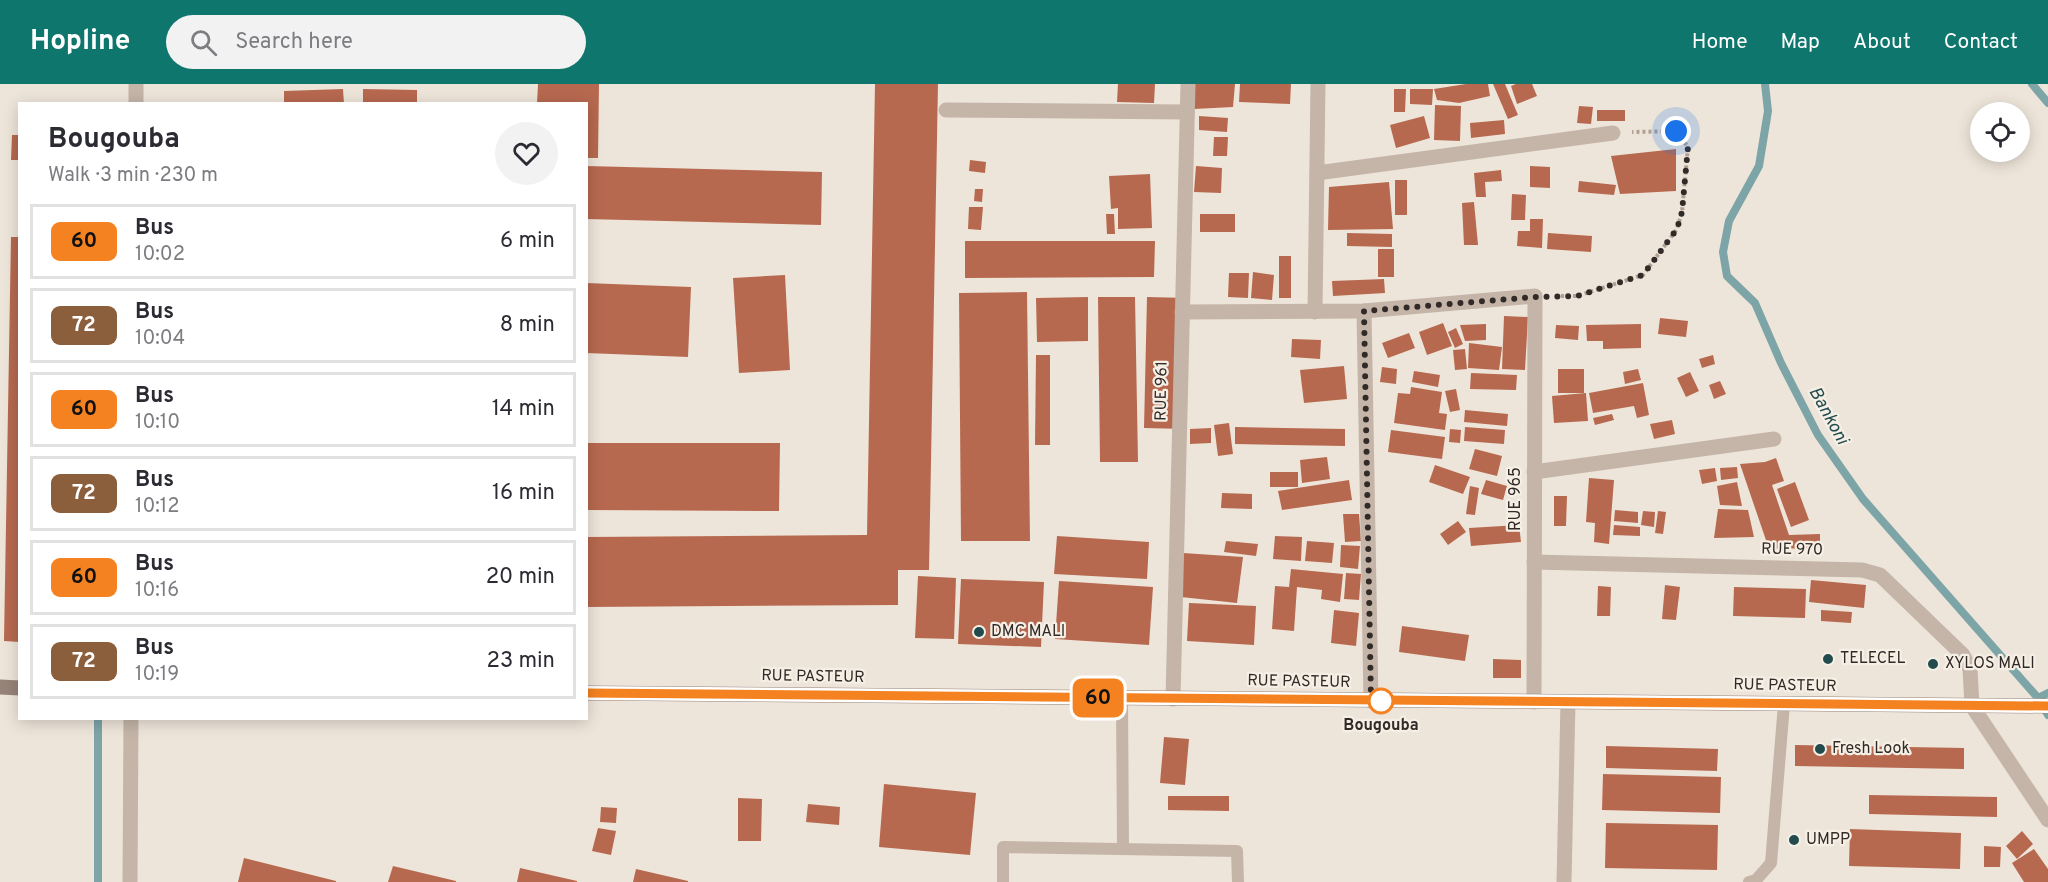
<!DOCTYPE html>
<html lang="en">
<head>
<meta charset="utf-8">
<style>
  body { margin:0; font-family:Overpass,sans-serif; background:#f2f2f3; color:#2b2b33; height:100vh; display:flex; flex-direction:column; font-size:22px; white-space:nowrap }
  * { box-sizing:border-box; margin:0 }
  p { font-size:20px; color:#7c7c81 }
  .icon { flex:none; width:33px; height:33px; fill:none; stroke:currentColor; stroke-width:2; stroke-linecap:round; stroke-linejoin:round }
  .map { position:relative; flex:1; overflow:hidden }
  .panel { position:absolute; left:18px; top:18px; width:570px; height:618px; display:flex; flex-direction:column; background:#fff; border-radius:0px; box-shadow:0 3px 15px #0003 }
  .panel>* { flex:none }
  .badge { padding:0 12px; border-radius:9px; font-size:21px; line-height:39px }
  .controls { position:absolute; left:1970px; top:18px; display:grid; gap:12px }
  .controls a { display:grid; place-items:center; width:60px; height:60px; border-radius:50%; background:#fff; box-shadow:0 3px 15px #0003; font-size:30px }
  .you { position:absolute; width:30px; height:30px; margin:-15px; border:4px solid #fff; border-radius:50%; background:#1a73e8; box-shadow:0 0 0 9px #1a73e833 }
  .map>.badge { position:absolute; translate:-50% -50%; box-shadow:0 0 0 3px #fff }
  .round { display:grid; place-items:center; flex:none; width:63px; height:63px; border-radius:32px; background:#f2f2f3 }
  .head { display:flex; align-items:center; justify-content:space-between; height:102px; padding:0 30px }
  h1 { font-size:28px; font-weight:700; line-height:45px }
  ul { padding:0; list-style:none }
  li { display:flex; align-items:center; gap:18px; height:75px; margin:0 12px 9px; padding:0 18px; border:3px solid #e1e1e2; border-radius:0px }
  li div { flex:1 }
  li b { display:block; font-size:22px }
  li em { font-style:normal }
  li .badge { min-width:66px; font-weight:700; text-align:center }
  header { display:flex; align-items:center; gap:36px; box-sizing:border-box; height:84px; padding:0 30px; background:#0f766e; color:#fff }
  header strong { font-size:28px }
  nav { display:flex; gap:33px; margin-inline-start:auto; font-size:21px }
  .search { width:420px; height:54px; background:#f2f2f3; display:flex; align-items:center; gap:15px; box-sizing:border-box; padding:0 21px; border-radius:33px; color:#7c7c81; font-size:22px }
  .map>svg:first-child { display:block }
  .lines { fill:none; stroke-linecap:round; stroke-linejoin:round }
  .stream { stroke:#7da5a7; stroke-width:8 }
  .building { fill:#b7694f }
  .path { stroke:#b09f92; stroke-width:4; stroke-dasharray:3 3; stroke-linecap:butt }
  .lane { stroke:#c4b5a8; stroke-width:12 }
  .street { stroke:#c4b5a8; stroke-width:15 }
  .secondary { stroke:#978479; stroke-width:15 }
  .line-casing { stroke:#fff; stroke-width:14 }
  .line { stroke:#f58220; stroke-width:9 }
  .walk { stroke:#322a27; stroke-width:6; stroke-dasharray:0 10.8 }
  .poi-dot { fill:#224b4e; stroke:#f6efe5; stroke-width:2 }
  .stop-dot { fill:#fff; stroke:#f58220; stroke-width:3 }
  .labels { text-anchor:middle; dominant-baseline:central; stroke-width:4.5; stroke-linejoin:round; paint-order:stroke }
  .street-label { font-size:16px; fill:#322a27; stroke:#f6efe5 }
  .poi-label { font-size:16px; fill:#322a27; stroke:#f6efe5; text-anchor:start }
  .stop-label { font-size:16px; font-weight:bold; fill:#322a27; stroke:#f6efe5 }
  .water-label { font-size:18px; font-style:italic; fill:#224b4e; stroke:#f6efe5 }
</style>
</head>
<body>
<header>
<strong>Hopline</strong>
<div class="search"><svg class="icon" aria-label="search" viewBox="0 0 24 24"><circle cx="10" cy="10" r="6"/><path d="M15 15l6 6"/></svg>Search here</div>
<nav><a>Home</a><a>Map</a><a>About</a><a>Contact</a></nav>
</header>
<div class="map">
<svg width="2048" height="798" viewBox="0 0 2048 798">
  <rect width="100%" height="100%" fill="#eee5da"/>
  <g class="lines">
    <g class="stream">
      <path d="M1765,0L1768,27L1759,82L1729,137L1723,168L1727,192L1755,219L1781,279L1818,351L1863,415L2038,614L2048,631"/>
      <path d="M2032,0L2048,19"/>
      <path d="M2038,614L2048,609"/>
      <path d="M98,798V634"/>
    </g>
  </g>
  <g class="building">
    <path d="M538,0H599L598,74H586V20H537Z"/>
    <path d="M875,0H938L929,486H898V521L586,523V453L867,451Z"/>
    <path d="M1118,0H1155L1154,19L1117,18Z"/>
    <path d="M1194,0H1235L1233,23L1194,25Z"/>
    <path d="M1240,0H1291L1290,20L1239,18Z"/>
    <path d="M1466,0H1488L1490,12L1459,19L1437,16L1434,5Z"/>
    <path d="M1493,0H1505L1518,31L1508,35Z"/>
    <path d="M1516,0H1532L1537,12L1517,20L1511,2Z"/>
    <path d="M343,5L344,20H284V7Z"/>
    <path d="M363,5L417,6V20H363Z"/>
    <path d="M1394,5H1406L1405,28H1394Z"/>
    <path d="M1410,5H1433L1432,21L1410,20Z"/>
    <path d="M1435,21L1461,22L1460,57L1434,56Z"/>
    <path d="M1579,22L1593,23L1591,40L1577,39Z"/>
    <rect x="1597" y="26" width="28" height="11"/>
    <path d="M1199,32L1228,34L1227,48L1199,46Z"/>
    <path d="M1424,32L1430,54L1396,64L1390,41Z"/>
    <path d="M1504,36L1505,50L1471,54L1470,39Z"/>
    <path d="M12,51H20V76H11Z"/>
    <path d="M1214,53H1228L1227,72H1213Z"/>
    <path d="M1676,65V107L1620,110L1611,72Z"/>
    <path d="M970,76L986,78L985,89L969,87Z"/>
    <path d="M586,82L822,88L821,141L586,135Z"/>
    <path d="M1196,82L1222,84L1221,109L1194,108Z"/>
    <path d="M1530,82L1550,83V104L1530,103Z"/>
    <path d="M1501,86L1502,97L1485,98L1486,113H1476L1474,89Z"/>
    <path d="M1150,90L1152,144L1118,145V124L1111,125L1109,92Z"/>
    <rect x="1395" y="96" width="12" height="35"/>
    <path d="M1579,97L1616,101L1614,111L1578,108Z"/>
    <path d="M1389,98L1393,145L1328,146L1329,103Z"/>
    <path d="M975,105H983L982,118L974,117Z"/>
    <path d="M1512,110L1526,111L1525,136H1511Z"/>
    <path d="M1474,118L1478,161H1464L1462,119Z"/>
    <path d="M969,123H983L981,146L968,145Z"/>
    <path d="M1106,130H1114L1115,150H1107Z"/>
    <rect x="1200" y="130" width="35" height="18"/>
    <path d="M1530,135H1543L1542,164L1517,162L1518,147H1530Z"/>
    <path d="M1347,149L1392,150V163L1347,162Z"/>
    <path d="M1548,149L1592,152L1591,168L1547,165Z"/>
    <path d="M11,153H20V558L4,557Z"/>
    <path d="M965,157H1155L1154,193L965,194Z"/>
    <rect x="1378" y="165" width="16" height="28"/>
    <rect x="1279" y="172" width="12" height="42"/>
    <path d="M1253,188L1274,191L1272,216L1251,214Z"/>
    <path d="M1229,189H1249L1248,214L1228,213Z"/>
    <path d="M785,191L790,286L739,289L733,194Z"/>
    <path d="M1384,195L1385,209L1333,212L1332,197Z"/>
    <path d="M586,199L691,203L688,273L586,269Z"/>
    <path d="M1027,208L1030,457H961L959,209Z"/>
    <path d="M1088,213V257L1037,258L1036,214Z"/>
    <path d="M1098,213H1135L1138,378H1100Z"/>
    <path d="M1147,213L1188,214L1185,345L1144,344Z"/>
    <path d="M1504,232L1528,233L1525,286L1502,285Z"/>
    <path d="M1660,234L1688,237L1686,253L1658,250Z"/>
    <path d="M1443,239L1452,262L1427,271L1419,248Z"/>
    <path d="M1486,240V256L1465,257L1460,241Z"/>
    <path d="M1641,240V264L1603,265V257H1587L1586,241Z"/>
    <path d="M1556,241L1579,242L1578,256L1555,254Z"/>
    <path d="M1456,244L1463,260L1455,264L1448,248Z"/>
    <path d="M1409,249L1415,264L1388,274L1382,259Z"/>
    <path d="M1292,255L1321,256L1320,275L1291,273Z"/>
    <path d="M1469,259L1502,263L1499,286L1468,284Z"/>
    <path d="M1465,265L1467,285L1455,286L1453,266Z"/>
    <path d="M1036,271H1050V361H1035Z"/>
    <path d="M1713,271L1715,280L1702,284L1699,275Z"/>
    <path d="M1344,282L1347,315L1304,319L1300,286Z"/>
    <path d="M1382,283L1397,285L1396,300L1380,298Z"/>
    <rect x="1558" y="285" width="26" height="24"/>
    <path d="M1638,285L1641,296L1625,300L1623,288Z"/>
    <path d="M1414,287L1440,291L1438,303L1412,298Z"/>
    <path d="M1690,288L1699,307L1686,313L1677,294Z"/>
    <path d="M1471,289L1517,291L1516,306L1470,305Z"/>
    <path d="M1720,297L1726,310L1714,315L1709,301Z"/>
    <path d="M1643,299L1649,331L1637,334L1634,322L1593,329L1589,309Z"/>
    <path d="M1411,303L1442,308L1439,329L1447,330L1445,346L1394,339L1398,309L1410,310Z"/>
    <path d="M1456,305L1460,326L1450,328L1445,307Z"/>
    <path d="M1586,309L1588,337L1554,339L1552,312Z"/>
    <path d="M1465,326L1508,330L1507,342L1464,338Z"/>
    <path d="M1612,330L1614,336L1595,341L1593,334Z"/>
    <path d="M1672,336L1675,350L1654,355L1650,340Z"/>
    <path d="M1229,339L1233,370L1218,372L1214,341Z"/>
    <path d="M1235,343L1345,345V362L1235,360Z"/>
    <path d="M1465,343L1505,346L1504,360L1464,357Z"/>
    <path d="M1211,344V359L1190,360V345Z"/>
    <path d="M1450,345L1461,346L1460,359L1449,358Z"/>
    <path d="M1391,346L1445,353L1442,375L1388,368Z"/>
    <path d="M586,359H780L779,427L586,426Z"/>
    <path d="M1475,365L1502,372L1497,392L1469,385Z"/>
    <path d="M1327,373L1330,395L1302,399L1300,376Z"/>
    <path d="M1776,374L1784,397L1772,401L1789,451L1820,450V464L1769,465L1740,380L1765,378Z"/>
    <path d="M1435,381L1470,393L1463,410L1429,398Z"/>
    <path d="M1737,383L1738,394L1721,396L1720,384Z"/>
    <path d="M1715,384L1717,397L1702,400L1699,386Z"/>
    <rect x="1270" y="388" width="28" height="15"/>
    <path d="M1589,394L1614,396L1609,460L1594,458L1595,439L1586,438Z"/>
    <path d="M1349,396L1352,416L1282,426L1278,407Z"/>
    <path d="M1486,396L1507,402L1503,416L1481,410Z"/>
    <path d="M1737,398L1742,422L1720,421L1717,402Z"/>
    <path d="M1795,398L1809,436L1791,443L1777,405Z"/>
    <path d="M1470,402L1479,404L1475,431L1466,430Z"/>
    <path d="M1222,409L1252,410V425L1221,424Z"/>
    <path d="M1554,412H1567L1566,442H1554Z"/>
    <path d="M1718,425L1748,426L1754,453L1714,454Z"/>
    <path d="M1615,426L1638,428V439L1614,437Z"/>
    <path d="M1643,427L1655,428L1654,443L1641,441Z"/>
    <path d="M1658,427L1666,428L1663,450L1655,449Z"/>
    <path d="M1343,430H1359L1361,457L1345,458Z"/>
    <path d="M1458,437L1466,448L1448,461L1440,450Z"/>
    <path d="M1519,441L1521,458L1471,462L1469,444Z"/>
    <path d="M1614,441L1640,443V452L1613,451Z"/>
    <path d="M1057,452L1149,458L1147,495L1054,490Z"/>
    <path d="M1275,452L1302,453L1301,477L1273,475Z"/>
    <path d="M1226,457L1258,460L1256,472L1224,468Z"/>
    <path d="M1307,457L1334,459L1332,479L1305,477Z"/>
    <path d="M1341,461L1360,462L1358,485L1340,483Z"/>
    <path d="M1183,469L1243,473L1237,519L1181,513Z"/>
    <path d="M1291,485L1343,490L1340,518L1321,515L1322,506L1297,503L1294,547L1272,545L1275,502L1289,503Z"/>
    <path d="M1346,489L1361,490L1359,516L1344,515Z"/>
    <path d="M918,492L956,494L954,555L915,554Z"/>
    <path d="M961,495L1044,498L1041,563L958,560Z"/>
    <path d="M1811,496L1866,501L1864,524L1809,518Z"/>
    <path d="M1059,497L1153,503L1149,561L1055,555Z"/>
    <path d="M1665,501L1680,503L1676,536L1662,535Z"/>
    <path d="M1598,502L1611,503L1610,532H1597Z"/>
    <path d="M1734,503L1806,505L1805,534L1733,532Z"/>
    <path d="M1189,519L1256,522L1254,561L1187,557Z"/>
    <path d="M1334,526L1359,529L1356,562L1331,559Z"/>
    <path d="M1821,526L1852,528L1851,539L1821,537Z"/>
    <path d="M1402,542L1469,551L1465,577L1399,568Z"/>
    <path d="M1493,575L1521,576V594H1493Z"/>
    <path d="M1164,653L1189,655L1185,701L1160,699Z"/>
    <path d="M1795,661L1964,664V685L1795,682Z"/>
    <path d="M1606,662L1718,665L1717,687L1606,684Z"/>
    <path d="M1603,690L1721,693L1720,729L1602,726Z"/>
    <path d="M884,700L976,709L970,771L879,763Z"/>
    <path d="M1869,711L1997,713V733L1869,730Z"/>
    <path d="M1168,712H1229V727L1168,726Z"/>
    <path d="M738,714L762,715L761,757H738Z"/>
    <path d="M808,720L840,723L839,741L806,738Z"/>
    <path d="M601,723L617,724L616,739L600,738Z"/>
    <path d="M1606,739L1718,741L1717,786L1605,784Z"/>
    <path d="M598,744L616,747L611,771L592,767Z"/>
    <path d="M1850,745L1961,749L1960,785L1849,782Z"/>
    <path d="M2022,747L2033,760L2017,775L2006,762Z"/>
    <path d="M1984,762L2001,763L2000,783H1984Z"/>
    <path d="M2034,765L2048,785V798H2024L2012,779Z"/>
    <path d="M244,774L336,797V798H238Z"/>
    <path d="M393,782L456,797V798H388Z"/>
    <path d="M520,784L577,797V798H517Z"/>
    <path d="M636,785L688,797V798H633Z"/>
  </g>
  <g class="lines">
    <path class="path" d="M1555,212H1577L1643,191L1677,145L1682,128L1688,63L1676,47L1632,48"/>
    <g class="lane">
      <path d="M1122,614L1123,765"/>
      <path d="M1003,798V763L1237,767L1238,798"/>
      <path d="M1749,798L1756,796L1771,779L1784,620"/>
    </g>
    <g class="street">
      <path d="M136,20V0"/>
      <path d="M946,26L1187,28"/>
      <path d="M1317,89L1613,49"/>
      <path d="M1364,227L1371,617"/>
      <path d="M1182,228L1364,227L1535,212L1534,618"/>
      <path d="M1315,228L1318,0"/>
      <path d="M1534,388L1774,355"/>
      <path d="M1534,478L1862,486L1880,491L1963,571L1970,585L1972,622L2048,736"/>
      <path d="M1173,615L1188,0"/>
      <path d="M130,798L131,634"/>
      <path d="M1564,798L1568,618"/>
    </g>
    <g class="secondary">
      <path d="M0,603L20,604"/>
      <path d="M586,609L2048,622"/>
    </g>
  </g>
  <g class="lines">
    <g class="line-casing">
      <path id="line" d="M586,609L2048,622"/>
    </g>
    <use href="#line" class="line"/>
    <path class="walk" d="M1381,617H1371L1364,227L1535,213L1577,212L1643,191L1677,145L1682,128L1688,63L1676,47"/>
  </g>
  <g class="poi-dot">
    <circle cx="979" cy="548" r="6"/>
    <circle cx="1828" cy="575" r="6"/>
    <circle cx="1933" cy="580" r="6"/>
    <circle cx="1820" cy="665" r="6"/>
    <circle cx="1794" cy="756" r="6"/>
  </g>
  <circle class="stop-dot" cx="1381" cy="617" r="12"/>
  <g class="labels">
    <g class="street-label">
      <text transform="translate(1162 307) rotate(-89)">RUE 961</text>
      <text transform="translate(1516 415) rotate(-90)">RUE 965</text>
      <text transform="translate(1792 466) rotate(1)">RUE 970</text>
      <text transform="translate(813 593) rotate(1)">RUE PASTEUR</text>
      <text transform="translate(1299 598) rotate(1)">RUE PASTEUR</text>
      <text transform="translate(1785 602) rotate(1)">RUE PASTEUR</text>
    </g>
    <g class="poi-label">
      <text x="991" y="548">DMC MALI</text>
      <text x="1840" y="575">TELECEL</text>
      <text x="1945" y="580">XYLOS MALI</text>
      <text x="1832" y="665">Fresh Look</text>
      <text x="1806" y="756">UMPP</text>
    </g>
    <g class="stop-label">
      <text x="1381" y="642">Bougouba</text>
    </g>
    <g class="water-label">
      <text transform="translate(1828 332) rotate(61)">Bankoni</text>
    </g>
  </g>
</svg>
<div class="controls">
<a><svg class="icon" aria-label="locate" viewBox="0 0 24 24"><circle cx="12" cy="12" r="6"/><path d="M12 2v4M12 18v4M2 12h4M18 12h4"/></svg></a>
</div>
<div class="you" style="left:1676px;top:47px"></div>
<b class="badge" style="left:1098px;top:614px;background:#f58220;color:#111">60</b>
<section class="panel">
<div class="head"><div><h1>Bougouba</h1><p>Walk · 3 min · 230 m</p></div><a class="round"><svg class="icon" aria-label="heart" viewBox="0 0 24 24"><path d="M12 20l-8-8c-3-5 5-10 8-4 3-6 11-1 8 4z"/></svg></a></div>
<ul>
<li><span class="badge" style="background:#f58220;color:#111">60</span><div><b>Bus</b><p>10:02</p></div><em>6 min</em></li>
<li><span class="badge" style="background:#8b5e3c;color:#fff">72</span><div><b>Bus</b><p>10:04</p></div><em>8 min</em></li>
<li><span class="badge" style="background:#f58220;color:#111">60</span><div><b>Bus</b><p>10:10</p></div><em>14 min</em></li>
<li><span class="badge" style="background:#8b5e3c;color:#fff">72</span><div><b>Bus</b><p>10:12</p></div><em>16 min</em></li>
<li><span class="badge" style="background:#f58220;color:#111">60</span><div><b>Bus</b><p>10:16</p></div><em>20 min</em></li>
<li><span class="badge" style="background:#8b5e3c;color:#fff">72</span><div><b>Bus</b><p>10:19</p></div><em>23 min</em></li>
</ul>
</section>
</div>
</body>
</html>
